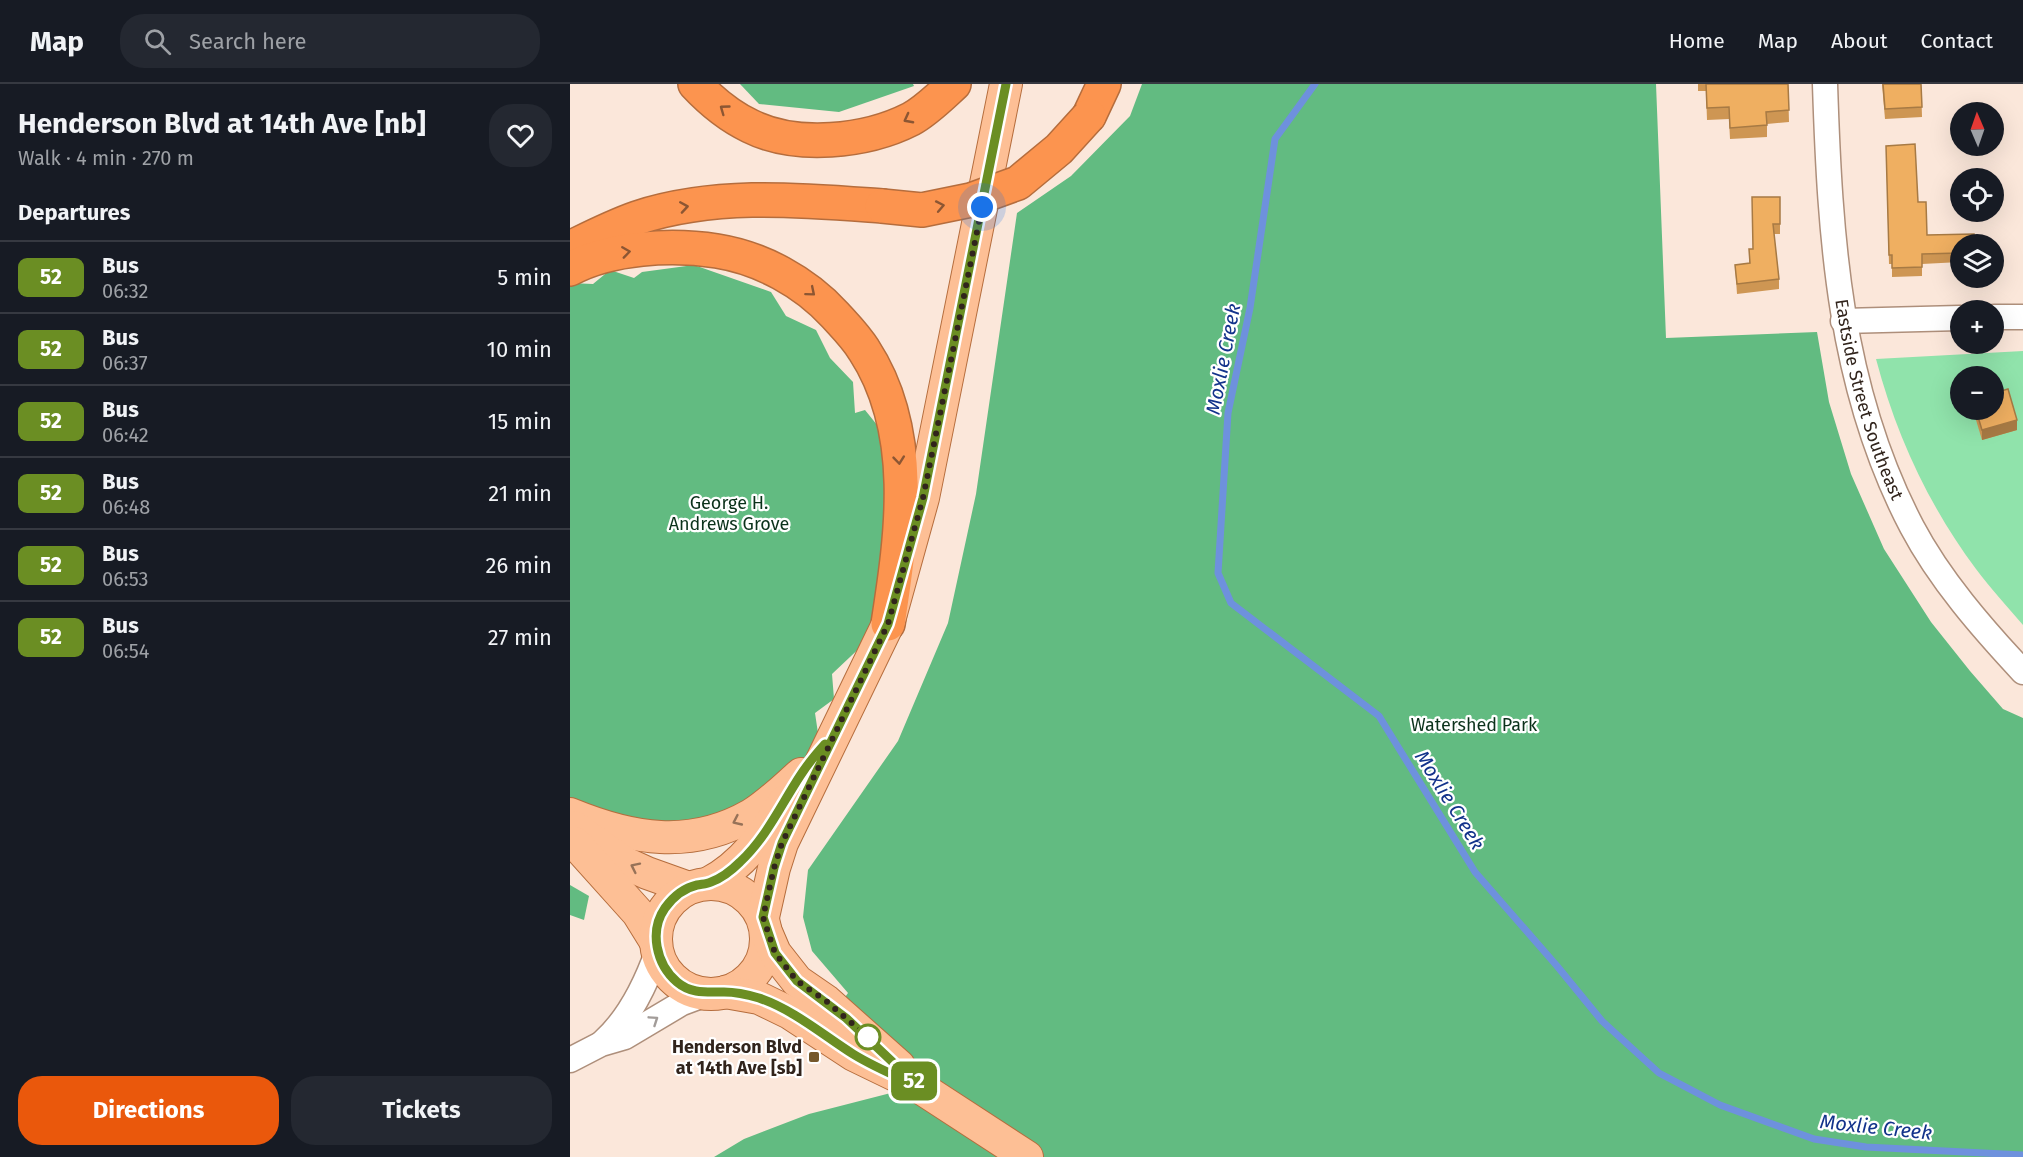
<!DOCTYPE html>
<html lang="en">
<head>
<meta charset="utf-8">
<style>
  body { margin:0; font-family:"Fira Sans",sans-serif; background:#242831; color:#f1f3f6; height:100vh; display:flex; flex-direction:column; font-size:22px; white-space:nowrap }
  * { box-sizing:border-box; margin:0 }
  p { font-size:20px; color:#9ea1a6 }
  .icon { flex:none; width:33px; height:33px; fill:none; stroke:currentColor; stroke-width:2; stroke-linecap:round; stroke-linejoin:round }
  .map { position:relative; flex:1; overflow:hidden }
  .details { display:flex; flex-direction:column; background:#171b24; width:570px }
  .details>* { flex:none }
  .badge { padding:0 12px; border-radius:9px; font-size:21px; line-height:39px }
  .needle { width:39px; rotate:358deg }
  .controls { position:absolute; left:1380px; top:18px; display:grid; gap:12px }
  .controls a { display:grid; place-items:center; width:54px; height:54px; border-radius:50%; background:#171b24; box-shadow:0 6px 24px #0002; font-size:30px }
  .you { position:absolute; width:30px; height:30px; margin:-15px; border:4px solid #fff; border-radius:50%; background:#1a73e8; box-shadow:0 0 0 9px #1a73e833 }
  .map>.badge { position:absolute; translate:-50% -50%; box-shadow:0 0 0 3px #fff }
  h2 { padding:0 18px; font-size:22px; line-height:54px }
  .round { display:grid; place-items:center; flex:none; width:63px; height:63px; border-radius:24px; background:#242831 }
  .overview { display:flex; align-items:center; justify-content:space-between; height:102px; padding:0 18px }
  h1 { font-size:28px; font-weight:700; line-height:45px }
  .primary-button { display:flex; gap:12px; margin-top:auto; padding:12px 18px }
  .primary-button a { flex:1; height:69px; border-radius:24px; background:#ea580c; color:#fff; font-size:24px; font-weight:700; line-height:69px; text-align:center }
  .primary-button a+a { background:#242831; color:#f1f3f6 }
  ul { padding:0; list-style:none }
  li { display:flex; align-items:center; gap:18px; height:72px; padding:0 18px; border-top:2px solid #363941 }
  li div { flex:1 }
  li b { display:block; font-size:22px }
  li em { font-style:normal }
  li .badge { min-width:66px; font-weight:700; text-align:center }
  header { display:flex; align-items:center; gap:36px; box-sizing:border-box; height:84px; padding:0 30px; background:#171b24; border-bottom:2px solid #363941 }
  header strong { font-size:28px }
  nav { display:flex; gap:33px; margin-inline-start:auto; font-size:21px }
  .search { width:420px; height:54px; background:#242831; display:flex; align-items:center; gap:15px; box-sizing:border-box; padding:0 21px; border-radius:24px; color:#9ea1a6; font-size:22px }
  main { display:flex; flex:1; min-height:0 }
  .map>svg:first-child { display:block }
  .green { fill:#90e3ab; fill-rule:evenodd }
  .forest { fill:#62bb81 }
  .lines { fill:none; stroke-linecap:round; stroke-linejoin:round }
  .stream { stroke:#6e91dd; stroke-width:7 }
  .minor-casing { stroke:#ae8f7b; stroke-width:27 }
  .major-casing { stroke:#b56d3d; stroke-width:34 }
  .highway-casing { stroke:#b56d3d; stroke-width:36 }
  .minor { stroke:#fff; stroke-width:24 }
  .major { stroke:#fdbf95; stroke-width:32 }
  .highway { stroke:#fc944f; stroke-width:33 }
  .highway-bridge-casing { stroke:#b56d3d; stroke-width:36; stroke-linecap:butt }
  .highway-bridge { stroke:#fc944f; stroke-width:33 }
  .wall { fill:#ce9653 }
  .shaded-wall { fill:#a77a44 }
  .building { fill:#efaf61; stroke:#a77a44; stroke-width:1.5 }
  .oneway { stroke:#8c5633 }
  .oneway2 { stroke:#977258 }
  .oneway3 { stroke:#a29c99 }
  .line-casing { stroke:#fff; stroke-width:14 }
  .line { stroke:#6b8e23; stroke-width:9 }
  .walk { stroke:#31241c; stroke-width:6; stroke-dasharray:0 10.8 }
  .stop-dot { fill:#fff; stroke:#6b8e23; stroke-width:3 }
  .poi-dot { fill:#75582b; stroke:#fff; stroke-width:2 }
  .labels { text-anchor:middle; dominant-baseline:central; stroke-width:4.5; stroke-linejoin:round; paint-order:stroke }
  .street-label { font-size:18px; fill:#31241c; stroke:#fff }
  .park-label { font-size:18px; fill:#0b321b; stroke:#fff }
  .poi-label { font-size:18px; font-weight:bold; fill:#31241c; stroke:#fff; text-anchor:end }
  .water-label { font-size:20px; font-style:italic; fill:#13338b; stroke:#fff }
</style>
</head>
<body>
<header>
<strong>Map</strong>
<div class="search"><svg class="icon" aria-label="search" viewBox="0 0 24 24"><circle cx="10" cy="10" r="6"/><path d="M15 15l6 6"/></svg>Search here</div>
<nav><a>Home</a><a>Map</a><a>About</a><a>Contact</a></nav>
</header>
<main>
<section class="details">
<div class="overview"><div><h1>Henderson Blvd at 14th Ave [nb]</h1><p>Walk · 4 min · 270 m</p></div><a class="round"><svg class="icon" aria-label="heart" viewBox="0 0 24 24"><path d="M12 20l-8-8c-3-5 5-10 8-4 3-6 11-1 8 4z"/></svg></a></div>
<h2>Departures</h2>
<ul>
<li><span class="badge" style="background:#6b8e23;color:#fff">52</span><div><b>Bus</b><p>06:32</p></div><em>5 min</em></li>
<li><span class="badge" style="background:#6b8e23;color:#fff">52</span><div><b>Bus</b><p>06:37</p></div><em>10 min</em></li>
<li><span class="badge" style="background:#6b8e23;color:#fff">52</span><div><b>Bus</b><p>06:42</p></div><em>15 min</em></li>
<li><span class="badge" style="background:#6b8e23;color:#fff">52</span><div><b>Bus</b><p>06:48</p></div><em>21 min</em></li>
<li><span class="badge" style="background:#6b8e23;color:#fff">52</span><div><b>Bus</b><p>06:53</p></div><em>26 min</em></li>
<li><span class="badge" style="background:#6b8e23;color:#fff">52</span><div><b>Bus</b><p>06:54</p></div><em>27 min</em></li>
</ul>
<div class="primary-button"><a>Directions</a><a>Tickets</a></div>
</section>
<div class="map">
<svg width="1453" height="1073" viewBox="0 0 1453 1073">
  <rect width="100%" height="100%" fill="#fbe7da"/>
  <path class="green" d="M1453,267V541C1437,522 1420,504 1406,485C1359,422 1326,351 1306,275ZM1390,292H1424V326H1390Z"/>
  <g class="forest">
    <path d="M170,0H343L344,2L269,28L189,20Z"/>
    <path d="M572,0H1086L1096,254L1247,248L1259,318L1281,390L1314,465L1361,538L1400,587L1433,625L1453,634V1073H144L174,1055L239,1030L348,1002L266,926L278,909L242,867L233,833L238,786L328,657L378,539L406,410L447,129L501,92L560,32Z"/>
    <path d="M124,181L201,208L216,232L246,246L260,274L283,298L285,329L295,326L324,362L326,443L311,472L309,519L298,556L262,590L264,615L245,629L249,656L234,676L174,726L94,748L0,715V199L23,200L40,186L64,194L72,188Z"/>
    <path d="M0,801L19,812L14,836L0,831Z"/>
  </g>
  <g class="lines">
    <path class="stream" d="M745,0L705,55L680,224L658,329L648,489L661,519L809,632L905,788L987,882L1032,937L1089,989L1150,1021L1244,1055L1296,1063L1453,1071"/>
    <g class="minor-casing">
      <g id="minor">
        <path id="s1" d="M1255,0C1260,154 1269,304 1342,443C1370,496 1412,544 1453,588"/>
        <path d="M1424,233H1453"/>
        <path d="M1273,237L1390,234"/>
        <path d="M33,958C60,934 76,900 88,866"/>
        <path d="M0,976L31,960L55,953L112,919L136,910"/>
      </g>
    </g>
    <g class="major-casing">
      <g id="major">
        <path d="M0,730C61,755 120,766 181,731C199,720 215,704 231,690"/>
        <path d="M4,743L55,779L77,789L119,804"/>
        <path d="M5,759L68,829L86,858"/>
        <path d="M139,799C173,781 194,751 214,718"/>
        <circle cx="141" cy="855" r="55"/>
        <path d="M193,833L204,784L212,759L318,540L353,414L436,0"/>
        <path d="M196,848L205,869L227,897L256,917L329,982"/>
        <path d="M155,908L189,914L220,929L284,971L348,1002L457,1073"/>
      </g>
    </g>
    <g class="highway-casing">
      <g id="highway">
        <path d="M125,0C140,16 159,32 180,42C226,65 296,58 341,35C356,27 371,12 384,0"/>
        <path d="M519,32L534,0"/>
        <path d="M0,164C22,153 44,142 67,134C146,108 230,116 312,122"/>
        <path d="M0,185C41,163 102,160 147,167C191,174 235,198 265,231C275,242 286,253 294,266C347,347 332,450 318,540"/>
      </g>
    </g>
    <use href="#minor" class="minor"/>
    <use href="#major" class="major"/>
    <use href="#highway" class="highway"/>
    <g class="highway-bridge-casing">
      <path id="highway-bridge" d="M312,122L352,126L401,116L448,99L489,65L519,32"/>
    </g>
    <use href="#highway-bridge" class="highway-bridge"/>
  </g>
  <g class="wall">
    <path d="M1128,0H1218L1219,38L1197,40V53L1160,55L1159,35L1137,36L1136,7H1128Z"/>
    <path d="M1312,0H1351L1352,33L1315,35Z"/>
    <path d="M1316,62L1348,118L1357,151L1390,160V178L1352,180V192L1322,193V180H1319Z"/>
    <path d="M1210,113V150H1204L1209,195V205L1167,210L1165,181L1179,179V165H1183Z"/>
    <path d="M1403,326H1424L1447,346L1412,356Z"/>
  </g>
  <path class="shaded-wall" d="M1447,336V346L1412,356V346Z"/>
  <g class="building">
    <path d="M1136,0H1218L1219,26L1196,28L1197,41L1160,44L1159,23L1137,24Z"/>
    <path d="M1313,0H1351L1352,23L1315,25Z"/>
    <path d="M1345,60L1348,118H1356L1357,151L1404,150V160H1390V169L1352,170V183L1322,184V171H1319L1316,62Z"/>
    <path d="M1182,113H1210V140H1203L1209,195L1167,200L1165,181L1180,179L1179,165H1183Z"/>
    <path d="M1438,305L1447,336L1412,346L1406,326H1424V309Z"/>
  </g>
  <defs><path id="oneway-chevron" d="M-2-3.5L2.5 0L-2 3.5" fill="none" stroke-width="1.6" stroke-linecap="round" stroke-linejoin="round" transform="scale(1.5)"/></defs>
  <g class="oneway">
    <use href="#oneway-chevron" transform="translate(154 25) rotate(-144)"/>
    <use href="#oneway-chevron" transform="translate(338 35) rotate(152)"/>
    <use href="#oneway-chevron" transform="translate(370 122) rotate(-11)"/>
    <use href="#oneway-chevron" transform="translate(114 123) rotate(-9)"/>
    <use href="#oneway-chevron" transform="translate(56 168) rotate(-8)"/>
    <use href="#oneway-chevron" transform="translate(241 208) rotate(40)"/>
    <use href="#oneway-chevron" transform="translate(329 376) rotate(84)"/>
  </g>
  <g class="oneway2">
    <use href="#oneway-chevron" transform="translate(167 737) rotate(155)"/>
    <use href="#oneway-chevron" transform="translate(65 783) rotate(-154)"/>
  </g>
  <use class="oneway3" href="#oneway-chevron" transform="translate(84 936) rotate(-34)"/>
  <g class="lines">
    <g class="line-casing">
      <path id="line" d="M255,660C246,670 237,681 230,692C211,721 196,754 170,778C162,786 152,794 141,798C137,800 132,800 127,801C114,804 103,813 95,824C79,847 86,880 107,898C121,910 136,908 154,908C165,908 179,911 189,914C224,926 253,951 283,970C304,983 326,992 348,1002L276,934L227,897L205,869L193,833L204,784L212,759L318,540L353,414L436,0"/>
    </g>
    <use href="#line" class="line"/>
    <path class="walk" d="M298,953L256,917L227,897L205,869L193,833L204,784L212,759L318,540L353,414L412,123"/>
  </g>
  <circle class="stop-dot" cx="298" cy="953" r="12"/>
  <rect class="poi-dot" x="238" y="967" width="12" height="12" rx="3"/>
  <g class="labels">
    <g class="street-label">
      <text stroke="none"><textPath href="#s1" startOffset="320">Eastside Street Southeast</textPath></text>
    </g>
    <g class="park-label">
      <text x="159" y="419">George H.<tspan x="159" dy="21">Andrews Grove</tspan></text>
      <text x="904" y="641">Watershed Park</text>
    </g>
    <g class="poi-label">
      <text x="232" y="963">Henderson Blvd<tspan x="232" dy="21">at 14th Ave [sb]</tspan></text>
    </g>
    <g class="water-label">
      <text transform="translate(653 275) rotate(-79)">Moxlie Creek</text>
      <text transform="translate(880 716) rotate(58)">Moxlie Creek</text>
      <text transform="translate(1306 1043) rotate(6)">Moxlie Creek</text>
    </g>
  </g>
</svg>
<div class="controls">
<a><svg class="needle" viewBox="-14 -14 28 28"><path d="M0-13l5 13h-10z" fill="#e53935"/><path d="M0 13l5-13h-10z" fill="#9ea1a6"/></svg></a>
<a><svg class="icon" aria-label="locate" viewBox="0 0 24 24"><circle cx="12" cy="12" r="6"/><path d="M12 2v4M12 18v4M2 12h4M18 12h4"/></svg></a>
<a><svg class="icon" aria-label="layers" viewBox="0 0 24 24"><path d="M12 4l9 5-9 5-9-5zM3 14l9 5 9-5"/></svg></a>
<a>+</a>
<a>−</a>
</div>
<div class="you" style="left:412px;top:123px"></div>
<b class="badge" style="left:344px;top:997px;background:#6b8e23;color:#fff">52</b>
</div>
</main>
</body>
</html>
